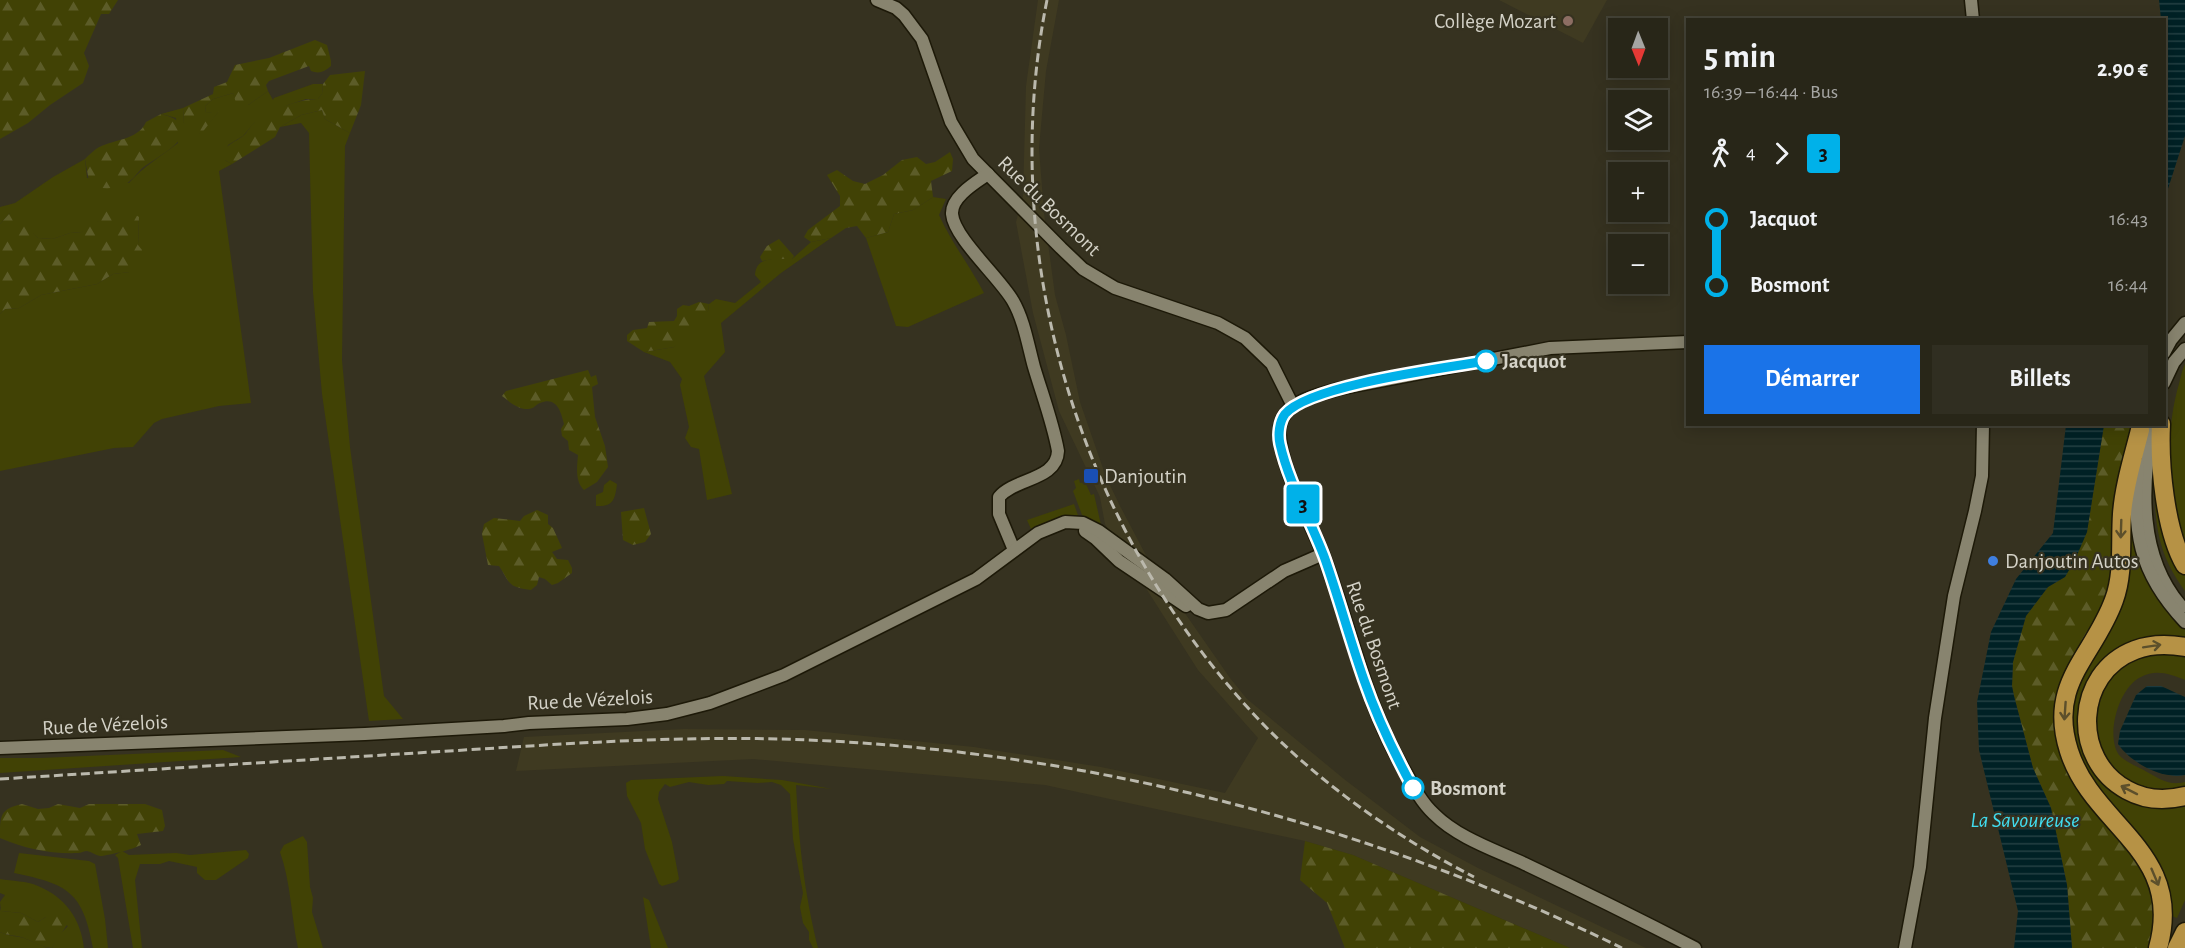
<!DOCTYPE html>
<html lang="fr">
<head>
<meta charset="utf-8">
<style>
  body { margin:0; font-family:"Alegreya Sans",sans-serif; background:#302e21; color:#f1f3f6; height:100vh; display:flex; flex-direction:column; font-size:22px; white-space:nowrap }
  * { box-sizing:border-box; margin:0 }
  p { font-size:20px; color:#a5a5a2 }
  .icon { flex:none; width:33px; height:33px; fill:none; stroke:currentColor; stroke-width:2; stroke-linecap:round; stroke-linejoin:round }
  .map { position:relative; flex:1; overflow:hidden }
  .panel { position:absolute; left:1686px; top:18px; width:480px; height:408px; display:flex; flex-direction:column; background:#282618; border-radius:0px; box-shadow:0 3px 15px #0003,0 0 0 2px #444337 }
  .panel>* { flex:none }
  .badge { padding:0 12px; border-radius:4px; font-size:21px; line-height:39px }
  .needle { width:39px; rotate:179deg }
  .buttons { position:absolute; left:1608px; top:18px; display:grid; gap:12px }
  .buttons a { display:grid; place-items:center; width:60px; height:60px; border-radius:0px; background:#282618; box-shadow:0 3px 15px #0003,0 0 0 2px #444337; font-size:30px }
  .map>.badge { position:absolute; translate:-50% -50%; box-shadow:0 0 0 3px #fff }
  .legs { display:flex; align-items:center; gap:9px; height:66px; padding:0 18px; font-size:20px }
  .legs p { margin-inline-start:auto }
  .overview { display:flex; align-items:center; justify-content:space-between; height:102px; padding:0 18px }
  h1 { font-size:33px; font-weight:700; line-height:45px }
  .primary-button { display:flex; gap:12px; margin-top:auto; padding:12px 18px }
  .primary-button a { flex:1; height:69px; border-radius:0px; background:#1a73e8; color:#fff; font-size:24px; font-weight:700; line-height:69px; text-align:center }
  .primary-button a+a { background:#302e21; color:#f1f3f6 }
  ul { padding:0 18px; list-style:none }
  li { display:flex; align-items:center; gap:21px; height:66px; font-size:22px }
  li i { display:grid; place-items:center; width:9px; height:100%; margin:0 8px; background:currentColor }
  li i::after { content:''; width:15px; height:15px; margin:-8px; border:4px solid; border-radius:50%; background:#282618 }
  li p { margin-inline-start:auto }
  li:first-child i { background:linear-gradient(#0000 50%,currentColor 0) }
  li:last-child i { background:linear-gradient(currentColor 50%,#0000 0) }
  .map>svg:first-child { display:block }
  .built { fill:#3f3a21 }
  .green { fill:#414205 }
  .forest { fill:url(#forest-firs) }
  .water { fill:url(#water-rules) }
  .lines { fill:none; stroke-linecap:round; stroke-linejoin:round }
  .secondary-casing { stroke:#1d1908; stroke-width:15 }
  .highway-casing { stroke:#1d1908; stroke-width:21 }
  .secondary { stroke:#88846f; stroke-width:12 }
  .highway { stroke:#b69245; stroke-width:18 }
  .rail { stroke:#bbb9ad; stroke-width:3; stroke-dasharray:9 4.5; stroke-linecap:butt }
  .oneway { stroke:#5c4f2b }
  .line-1-casing { stroke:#fff; stroke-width:14 }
  .line-1 { stroke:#00b1e9; stroke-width:9 }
  .education-dot { fill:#8d6e63; stroke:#363220; stroke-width:2 }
  .stop-1-dot { fill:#fff; stroke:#00b1e9; stroke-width:3 }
  .transit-dot { fill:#1a4fb4; stroke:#363220; stroke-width:2 }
  .shop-dot { fill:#3f7fe0; stroke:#363220; stroke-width:2 }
  .labels { text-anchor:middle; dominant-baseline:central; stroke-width:4.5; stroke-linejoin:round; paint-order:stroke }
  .poi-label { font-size:21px; fill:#d4d2c7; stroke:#363220; text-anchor:start }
  .street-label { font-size:21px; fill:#d4d2c7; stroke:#363220 }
  .stop-label { font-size:21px; font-weight:bold; fill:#d4d2c7; stroke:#363220; text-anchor:start }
  .water-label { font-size:22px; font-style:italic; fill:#41dcee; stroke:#363220 }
</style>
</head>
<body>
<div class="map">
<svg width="2185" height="948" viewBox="0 0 2185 948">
  <defs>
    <pattern id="forest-firs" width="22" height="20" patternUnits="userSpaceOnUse" patternTransform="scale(1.5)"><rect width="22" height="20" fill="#414205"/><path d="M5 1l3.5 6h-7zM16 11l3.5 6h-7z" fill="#5c5c28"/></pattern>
    <pattern id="water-rules" width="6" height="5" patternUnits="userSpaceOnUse" patternTransform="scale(1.5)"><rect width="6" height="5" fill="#002125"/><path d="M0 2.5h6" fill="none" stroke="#244043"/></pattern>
  </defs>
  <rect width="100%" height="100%" fill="#363220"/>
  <g class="built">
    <path d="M1038,0H1059L1046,71L1039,148L1044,213L1055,295L1066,335L1080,402L1106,477L1120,506L1150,563L1230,678L1247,699L1344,779L1420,837L1478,868L1646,948H1570L1353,855L1305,841L1045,785L753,759L516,771L524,737L684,729L805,730L974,747L1101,767L1225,793L1258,738L1198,670L1105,524L1100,497L1059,411L1033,313L1016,222L1023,196L1026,86Z"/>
    <path d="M1499,0H1607L1583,43Z"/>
  </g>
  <g class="green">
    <path d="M313,84H323L322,94L318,99H306L288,105L254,123L243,136L228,145L225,160L232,164L219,171L251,403L219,406L162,419L154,423L133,447L114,448L0,471V314L5,309L19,308L41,295L97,284L113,274L129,272L138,245L139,217L99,221L82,232L70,233L53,239L38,238L10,213L0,224V207L15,203L53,177L85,159L87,178L129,183C144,166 160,157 178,143L176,118L161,114L183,108L184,123L200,134L218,112L206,113L205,106L213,99L233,93L236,100L248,105L268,91L273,100L274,98Z"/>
    <path d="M322,110L325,119L350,133L345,146L342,360L350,447L384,696L403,719L369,721L322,394L313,292L309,133L301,123L280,127L301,115Z"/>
    <path d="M933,197L946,199L939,215C951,242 970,266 984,293L908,327L896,326L866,238L888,232L894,214L913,210Z"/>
    <path d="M831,238L781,273L721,323L725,352L704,376L732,494L707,500L699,449L691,447L685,438L689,427L680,385L682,379L670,362L644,352L674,347L698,316L708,311L709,304L716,299L735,303L761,282L755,275C756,256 776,258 792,259L811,242Z"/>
    <path d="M2185,364V543C2170,492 2164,443 2177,391C2180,382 2181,372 2185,364Z"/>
    <path d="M2154,472L2185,573V591C2155,550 2155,520 2154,472Z"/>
    <path d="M1079,479L1080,483L1085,482L1091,495L1094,494L1101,525L1082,515L1073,491L1076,488L1074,481Z"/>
    <path d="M610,480L617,484C615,500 613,507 596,506V495L603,492L604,485Z"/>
    <path d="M1074,504L1079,518L1063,517L1031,529L1027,520Z"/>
    <path d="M2129,510H2132C2136,568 2145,588 2185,629V640L2137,643L2083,705L2110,788L2124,799L2144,805L2168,807L2185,805V900L2177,918L2169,915L2160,868L2154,856L2087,775L2073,735L2072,708L2074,691L2102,642Z"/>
    <path d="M2153,653L2185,656V680C2170,674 2156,669 2141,677C2119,687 2105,735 2119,755C2125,762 2139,767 2147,772C2160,779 2169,786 2185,782V788L2155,792L2120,777L2103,757L2096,731L2097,713L2102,695L2111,678L2125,663Z"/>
    <path d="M223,750L241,757L0,773V758H41Z"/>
    <path d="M723,776L782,780L832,789L796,785C799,844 804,891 818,948H813L809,940V932L803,923L800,907L803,893L793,839L790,794L781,785L772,782L758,783L727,781L724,784L708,785L689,782L670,787L665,784L659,792L658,799L672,842L679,879L676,882L662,886L659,884L645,849L641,823L627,796L626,783L631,780Z"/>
    <path d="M303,836L307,842L310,887L313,898L312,912L323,948H298C291,916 291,883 280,852L284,845Z"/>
    <path d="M246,850L249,854L248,858L216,880H205L197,873V867L169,861L160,864H140L135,880L142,948H133L118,858L115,855L122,851L129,855L176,853L190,855Z"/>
    <path d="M19,853L89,861L95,864L105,919L108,948H93C83,892 68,884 14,873Z"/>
    <path d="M0,879C12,881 27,881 38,886C65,897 81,919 84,948H52L58,936L68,926L46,917L38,922L21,913L1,911L0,902L5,895L0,893Z"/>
    <path d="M643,897L649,900L668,948H651Z"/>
    <path d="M0,932C7,935 12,936 20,937C27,938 40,946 49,948H0Z"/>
  </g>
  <g class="forest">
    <path d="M0,0H118L109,14H101L84,53L89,66L83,83L50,105L28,123L0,139Z"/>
    <path d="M315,40L327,45L331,61V66C324,72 319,74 311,71L309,66L269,81L266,85L268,91L248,105L237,106L233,93L213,99L205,106L206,113L219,111L201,134L190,133L184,123L183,108L213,94L214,87L227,82L235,65L269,58Z"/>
    <path d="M365,71L361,105L350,133L325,119L322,110L301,115L280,127L275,137L232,164L225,160C221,145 233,144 243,136C248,132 250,126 255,122C273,110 297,99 318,99L322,94L323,84L330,75Z"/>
    <path d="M161,114C174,118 181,120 186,133C174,148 160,156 145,166C139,170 136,176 131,180C120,191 103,188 90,187L85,159C88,156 92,152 96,149C111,139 138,141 146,122Z"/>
    <path d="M950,152L953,159L952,171L931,181L933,197L913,210L894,214L888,232L866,238L857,226L846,228L831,238L811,242L804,237L808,230L840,206V196L827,175L837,170L853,181L865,184L883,175L902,160L917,157L926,164L935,162Z"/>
    <path d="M118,208L129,210L139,217L138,245L142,250L141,259L130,272L113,274L97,284L41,295L19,308L5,309L0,314V224L10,213L26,217L33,233L38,238L53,239L70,233L82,232L88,223L99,221L102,210Z"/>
    <path d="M779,239L794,256L792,259H773L762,261L760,257L767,246Z"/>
    <path d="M699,302L709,304L708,311L704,316H698L697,328L674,347L644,352L627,341V335L633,330L647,328L649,322L674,321L677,316V309L683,305L689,306Z"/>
    <path d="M588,370L591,377L596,375L598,384L592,387L595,417L605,446L608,467L597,482L584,490C575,482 577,467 578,455L569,450L568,441L562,436L561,429L564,424C561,412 557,396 540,403C535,405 534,409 528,409C517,409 510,402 502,396L506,391Z"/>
    <path d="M2104,425H2132L2117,486L2109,588L2106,602L2064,674L2057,700L2059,738L2143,869C2155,898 2157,918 2149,948H2072L2067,885L2051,808L2033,768L2014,696L2012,686L2013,662L2026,616L2048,587L2065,577L2087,532Z"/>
    <path d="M644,508L651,534L645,542L633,545L623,540L621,512Z"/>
    <path d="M537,510L548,515V524L553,528L562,548L552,552L557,559L568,560L572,568V573L558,583L552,585L545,579L539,577L537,585L531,590C507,587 511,584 499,566L488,565L482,534L484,524L494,518L520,521L524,516Z"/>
    <path d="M22,804L38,809L49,808L58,804L80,808L89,804H145L162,810L165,826L163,831L137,834L141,845C134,849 107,856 100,856C95,855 92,852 87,851C84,851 81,853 78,853C51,854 25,849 0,838C0,815 0,809 22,804Z"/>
    <path d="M1305,841L1353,855L1570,948H1345L1327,903L1300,880Z"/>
    <path d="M51,901L65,905L71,915C67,928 58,936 52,948C41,947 34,942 24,938C16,935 8,936 0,932V908L1,911L21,913L38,922L46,917Z"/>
  </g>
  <g class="water">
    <path d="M2159,0H2185V136L2165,198L2164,20L2161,19Z"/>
    <path d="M2066,425H2104L2087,532L2075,560L2065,577L2048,587L2026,616L2013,662L2012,686L2014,696L2033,768L2051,808L2067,885L2072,948H2014L2018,911L1979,750L1977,702L1991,632L2016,579L2053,533Z"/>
    <path d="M2147,686H2161L2185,697V775C2163,780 2131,763 2118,744L2120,731L2136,695Z"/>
  </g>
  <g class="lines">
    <g class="secondary-casing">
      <g id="secondary">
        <path d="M877,0L896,8L904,15L922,39L951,122L973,159L1061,248L1083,269L1115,288L1218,323L1245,338L1272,364L1293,406"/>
        <path d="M1971,0L1973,20"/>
        <path d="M988,174C975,183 951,197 952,214C954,238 1000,278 1013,301C1024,320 1028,345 1034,367C1042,394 1053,423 1058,451C1057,480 1015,478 999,497V514L1014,550"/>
        <path d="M1688,342L1550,348L1338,389C1318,395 1284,401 1280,426C1275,457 1311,523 1323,554C1351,627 1365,705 1406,773C1414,788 1422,803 1434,814C1458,838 1495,850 1525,864C1582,891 1639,919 1695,948"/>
        <path d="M2164,353L2171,340L2185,323"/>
        <path d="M2164,383L2174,362L2185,349"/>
        <path d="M2153,424C2141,486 2138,557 2182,607"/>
        <path d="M2138,464C2133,531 2137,571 2185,622"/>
        <path d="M1085,531L1095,538L1119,561L1186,606"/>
        <path d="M0,748L365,734L504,726L529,723L627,719L667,714L710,703L784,675L976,579L1038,533L1065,522L1083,523L1099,531L1165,579L1198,609L1208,613L1226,610L1284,571L1323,554"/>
        <path d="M1905,948L1920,867L1935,718L1954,596L1975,511L1982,476L1983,424"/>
      </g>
    </g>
    <g class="highway-casing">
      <g id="highway">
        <path d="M2161,424C2159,464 2165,531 2185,565"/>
        <path d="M2140,430C2133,458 2124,486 2122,514C2120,543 2124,573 2114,600C2094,656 2047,683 2069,751C2093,827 2185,851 2158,948"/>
        <path d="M2185,647C2168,644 2151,644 2135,650C2074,673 2071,760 2127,790C2145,800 2165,801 2185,796"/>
        <path d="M2177,948L2185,932"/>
      </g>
    </g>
    <use href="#secondary" class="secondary"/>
    <use href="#highway" class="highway"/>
    <g class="rail">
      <path d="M1047,0C995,258 1081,533 1262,723C1323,786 1397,837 1474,877"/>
      <path d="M0,779C144,770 288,761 432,752C548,745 664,736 780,739C1070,747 1361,820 1622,948"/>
    </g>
  </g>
  <defs><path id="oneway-shaft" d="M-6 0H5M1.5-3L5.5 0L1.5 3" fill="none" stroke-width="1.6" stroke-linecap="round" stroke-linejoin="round" transform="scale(1.5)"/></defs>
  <g class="oneway">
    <use href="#oneway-shaft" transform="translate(2121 529) rotate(92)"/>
    <use href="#oneway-shaft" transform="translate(2152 646) rotate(-9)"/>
    <use href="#oneway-shaft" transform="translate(2065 711) rotate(94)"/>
    <use href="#oneway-shaft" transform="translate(2129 790) rotate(-153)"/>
    <use href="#oneway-shaft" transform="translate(2155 877) rotate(67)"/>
  </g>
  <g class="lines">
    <g class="line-1-casing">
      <path id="line-1" d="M1413,788C1394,753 1377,718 1364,680C1350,640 1339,599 1325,559C1311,521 1289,484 1280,444C1278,435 1279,422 1285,414C1309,385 1445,368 1486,361"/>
    </g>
    <use href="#line-1" class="line-1"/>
  </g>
  <circle class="education-dot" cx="1568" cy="21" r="6"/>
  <g class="stop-1-dot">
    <circle cx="1486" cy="361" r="10"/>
    <circle cx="1413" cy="788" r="10"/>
  </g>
  <rect class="transit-dot" x="1083" y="468" width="16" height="16" rx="3"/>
  <circle class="shop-dot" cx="1993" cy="561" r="6"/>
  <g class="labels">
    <g class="poi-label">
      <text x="1556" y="21" text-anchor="end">Collège Mozart</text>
      <text x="1104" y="476">Danjoutin</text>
      <text x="2005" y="561">Danjoutin Autos</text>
    </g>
    <g class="street-label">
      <text transform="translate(1049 206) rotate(44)">Rue du Bosmont</text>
      <text transform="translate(1374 645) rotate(71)">Rue du Bosmont</text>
      <text transform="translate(590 700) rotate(-3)">Rue de Vézelois</text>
      <text transform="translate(105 725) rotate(-3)">Rue de Vézelois</text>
    </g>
    <g class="stop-label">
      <text x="1502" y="361">Jacquot</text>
      <text x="1430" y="788">Bosmont</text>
    </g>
    <g class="water-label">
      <text x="2025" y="820">La Savoureuse</text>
    </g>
  </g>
</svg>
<div class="buttons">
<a><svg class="needle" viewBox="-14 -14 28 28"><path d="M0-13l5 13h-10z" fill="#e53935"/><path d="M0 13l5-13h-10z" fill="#a5a5a2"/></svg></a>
<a><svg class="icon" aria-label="layers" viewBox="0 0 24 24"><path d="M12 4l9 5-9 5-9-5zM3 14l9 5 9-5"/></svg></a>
<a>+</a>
<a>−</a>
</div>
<b class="badge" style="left:1303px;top:504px;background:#00b1e9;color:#111">3</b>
<section class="panel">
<div class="overview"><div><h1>5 min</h1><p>16:39 – 16:44 · Bus</p></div><b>2.90 €</b></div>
<div class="legs"><svg class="icon" aria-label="walk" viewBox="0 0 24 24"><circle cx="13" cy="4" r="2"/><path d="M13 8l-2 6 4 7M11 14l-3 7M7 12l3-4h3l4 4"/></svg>4<svg class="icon" aria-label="forward" viewBox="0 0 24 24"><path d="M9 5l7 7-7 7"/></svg><b class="badge" style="background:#00b1e9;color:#111">3</b></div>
<ul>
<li><i style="color:#00b1e9"></i><b>Jacquot</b><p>16:43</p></li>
<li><i style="color:#00b1e9"></i><b>Bosmont</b><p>16:44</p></li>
</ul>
<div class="primary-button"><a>Démarrer</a><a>Billets</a></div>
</section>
</div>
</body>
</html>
